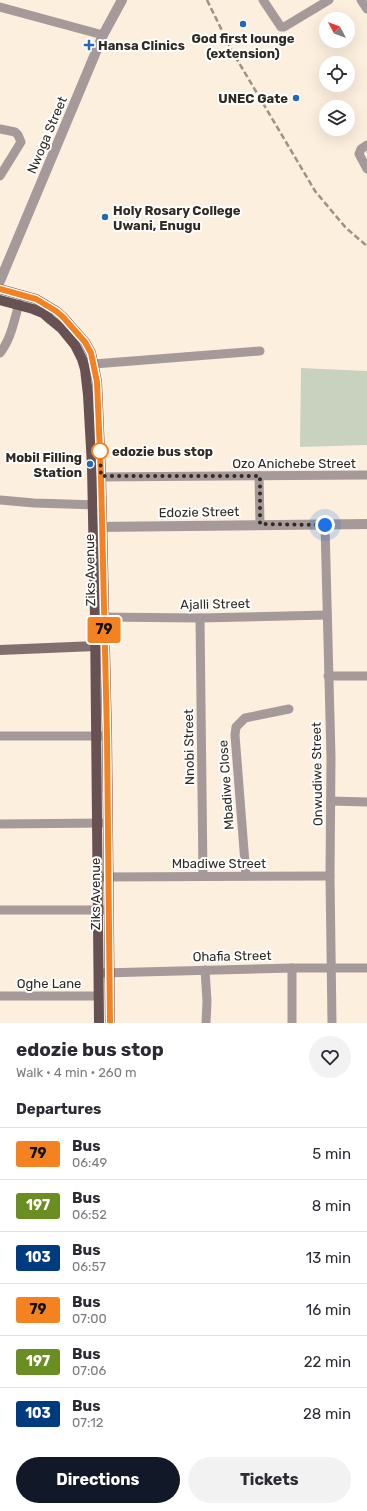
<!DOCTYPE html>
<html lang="en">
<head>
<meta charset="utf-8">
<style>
  body { margin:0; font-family:Rubik,sans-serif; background:#f2f2f3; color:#2b2b33; height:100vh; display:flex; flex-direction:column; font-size:15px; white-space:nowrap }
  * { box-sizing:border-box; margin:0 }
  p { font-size:13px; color:#7c7c81 }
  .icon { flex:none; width:22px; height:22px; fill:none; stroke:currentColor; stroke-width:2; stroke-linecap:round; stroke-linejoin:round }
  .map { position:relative; height:1023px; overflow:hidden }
  .sheet { display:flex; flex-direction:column; background:#fff; flex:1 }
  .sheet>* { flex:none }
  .badge { padding:0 8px; border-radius:3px; font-size:14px; line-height:26px }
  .needle { width:26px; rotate:311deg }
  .tools { position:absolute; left:319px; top:12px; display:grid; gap:8px }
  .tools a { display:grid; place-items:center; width:36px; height:36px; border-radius:50%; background:#fff; box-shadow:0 4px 16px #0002; font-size:20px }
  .you { position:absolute; width:20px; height:20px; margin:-10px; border:3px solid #fff; border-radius:50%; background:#1a73e8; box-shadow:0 0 0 6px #1a73e833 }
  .map>.badge { position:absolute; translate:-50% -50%; box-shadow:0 0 0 2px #fff }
  h2 { padding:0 16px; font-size:15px; line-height:36px }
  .round { display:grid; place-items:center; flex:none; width:42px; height:42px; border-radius:21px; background:#f2f2f3 }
  .overview { display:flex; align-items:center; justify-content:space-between; height:68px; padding:0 16px }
  h1 { font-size:19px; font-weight:700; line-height:30px }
  .cta { display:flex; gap:8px; margin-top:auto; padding:8px 16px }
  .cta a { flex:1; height:46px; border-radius:24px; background:#111827; color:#fff; font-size:16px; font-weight:700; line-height:46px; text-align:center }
  .cta a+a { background:#f2f2f3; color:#2b2b33 }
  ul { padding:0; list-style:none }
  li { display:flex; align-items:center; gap:12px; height:52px; padding:0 16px; border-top:1px solid #e1e1e2 }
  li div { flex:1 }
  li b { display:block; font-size:15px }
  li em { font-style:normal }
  li .badge { min-width:44px; font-weight:700; text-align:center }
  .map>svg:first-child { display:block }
  .green { fill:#c9d2bf }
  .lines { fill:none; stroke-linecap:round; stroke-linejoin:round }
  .minor { stroke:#a69999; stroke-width:9 }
  .tertiary { stroke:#a69999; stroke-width:10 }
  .secondary { stroke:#816f6f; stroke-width:10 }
  .primary { stroke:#675152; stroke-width:10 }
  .rail { stroke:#9c9286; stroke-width:2.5; stroke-dasharray:6 3; stroke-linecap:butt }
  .line-casing { stroke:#fff; stroke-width:9 }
  .line { stroke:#f58220; stroke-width:6 }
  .walk { stroke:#302a22; stroke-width:4; stroke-dasharray:0 7.2 }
  .poi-dot { fill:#1f6bba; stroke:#fff; stroke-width:1.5 }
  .stop-dot { fill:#fff; stroke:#f58220; stroke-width:2 }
  .labels { text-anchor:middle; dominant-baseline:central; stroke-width:4; stroke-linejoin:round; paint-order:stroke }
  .poi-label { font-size:13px; font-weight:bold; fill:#302a22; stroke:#fff; text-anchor:start }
  .street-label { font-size:13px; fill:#302a22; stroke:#fff }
  .stop-label { font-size:13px; font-weight:bold; fill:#302a22; stroke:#fff; text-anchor:start }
</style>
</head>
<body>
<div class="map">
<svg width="367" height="1023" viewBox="0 0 367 1023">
  <rect width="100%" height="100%" fill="#fcefde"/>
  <path class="green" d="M301,368L367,371V445L300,447Z"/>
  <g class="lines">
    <g class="minor">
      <path d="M263,0L281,27H284L329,0"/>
      <path d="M361,0L367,9"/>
      <path d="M0,7L103,35"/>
      <path d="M0,129L15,132L18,135L21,142L0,176"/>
      <path d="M367,145L361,149L359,154L367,169"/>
      <path d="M0,353C11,339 14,321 19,304"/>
      <path d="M94,364L260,351"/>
      <path d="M259,476L260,524"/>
      <path d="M94,477L367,475"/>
      <path d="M0,500L34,503L98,505"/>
      <path d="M325,525L331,757L330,876L332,1023"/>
      <path d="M98,617L200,618L327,615"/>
      <path d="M200,618L203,876"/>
      <path d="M328,676H367"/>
      <path d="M0,736H107"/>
      <path d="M331,801L367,802"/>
      <path d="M0,824L105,823"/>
      <path d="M246,876L235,735L236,727L245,718L289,709"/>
      <path d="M102,877L330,876"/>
      <path d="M0,910H105"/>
      <path d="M292,968V1023"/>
      <path d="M205,970L207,1001L206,1023"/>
      <path d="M102,973L292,968H367"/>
      <path d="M0,996H98"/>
    </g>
    <g class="tertiary">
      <path d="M0,281L103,35L122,0"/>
      <path d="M95,527L367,524"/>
    </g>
    <path class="secondary" d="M0,650L96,646"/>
    <g class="primary">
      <path d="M0,289L36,299L56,311L63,317L85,342L91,353L97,382L101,476L107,736L110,1023"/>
      <path d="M0,300L33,309L43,313L51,320L62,329L75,345L82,359L85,369L88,395L92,466L95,617L99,1023"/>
    </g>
    <path class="rail" d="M207,0L232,51L315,191L346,228L367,246"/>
  </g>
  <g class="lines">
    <g class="line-casing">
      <path id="line" d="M0,289L36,299L56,311L63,317L85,342L91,353L97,382L101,476L107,736L110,1023"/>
    </g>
    <use href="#line" class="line"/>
    <path class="walk" d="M100,451L101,476H260V524L325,525"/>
  </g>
  <g class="poi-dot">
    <circle cx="243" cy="24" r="4"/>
    <path d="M87 39h4v4h4v4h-4v4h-4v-4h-4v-4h4z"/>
    <circle cx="296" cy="98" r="4"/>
    <circle cx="105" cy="217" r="4"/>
    <circle cx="90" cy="464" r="4"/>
  </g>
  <circle class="stop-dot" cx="100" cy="451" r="8"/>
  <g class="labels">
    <g class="poi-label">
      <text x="243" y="38" text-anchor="middle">God first lounge<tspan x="243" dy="15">(extension)</tspan></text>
      <text x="98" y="45">Hansa Clinics</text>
      <text x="288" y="98" text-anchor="end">UNEC Gate</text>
      <text x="113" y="210">Holy Rosary College<tspan x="113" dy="15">Uwani, Enugu</tspan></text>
      <text x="82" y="457" text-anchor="end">Mobil Filling<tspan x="82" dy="15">Station</tspan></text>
    </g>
    <g class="street-label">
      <text transform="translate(47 135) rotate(-67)">Nwoga Street</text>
      <text x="294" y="463">Ozo Anichebe Street</text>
      <text transform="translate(199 512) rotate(-1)">Edozie Street</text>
      <text transform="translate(90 570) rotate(-91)">Ziks Avenue</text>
      <text transform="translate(215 604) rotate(-1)">Ajalli Street</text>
      <text transform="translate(189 747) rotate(-91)">Nnobi Street</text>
      <text transform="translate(317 774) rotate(-91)">Onwudiwe Street</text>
      <text transform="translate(226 785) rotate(-94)">Mbadiwe Close</text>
      <text x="219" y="863">Mbadiwe Street</text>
      <text transform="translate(95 894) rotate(-90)">Ziks Avenue</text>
      <text transform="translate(232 956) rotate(-1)">Ohafia Street</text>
      <text x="49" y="983">Oghe Lane</text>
    </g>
    <g class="stop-label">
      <text x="112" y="451">edozie bus stop</text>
    </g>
  </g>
</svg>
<div class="tools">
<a><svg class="needle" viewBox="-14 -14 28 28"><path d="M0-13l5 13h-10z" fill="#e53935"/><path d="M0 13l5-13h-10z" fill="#7c7c81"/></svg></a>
<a><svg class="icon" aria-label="locate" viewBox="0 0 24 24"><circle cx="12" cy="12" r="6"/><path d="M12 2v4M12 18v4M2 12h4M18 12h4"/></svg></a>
<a><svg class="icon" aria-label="layers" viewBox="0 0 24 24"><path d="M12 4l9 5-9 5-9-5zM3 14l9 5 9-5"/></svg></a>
</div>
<div class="you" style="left:325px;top:525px"></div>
<b class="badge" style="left:104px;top:630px;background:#f58220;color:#111">79</b>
</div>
<section class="sheet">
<div class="overview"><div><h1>edozie bus stop</h1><p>Walk · 4 min · 260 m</p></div><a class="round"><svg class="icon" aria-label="heart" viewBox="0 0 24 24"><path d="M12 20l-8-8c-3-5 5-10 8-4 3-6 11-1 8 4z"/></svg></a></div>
<h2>Departures</h2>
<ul>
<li><span class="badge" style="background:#f58220;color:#111">79</span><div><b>Bus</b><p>06:49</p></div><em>5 min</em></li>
<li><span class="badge" style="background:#6b8e23;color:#fff">197</span><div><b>Bus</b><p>06:52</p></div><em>8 min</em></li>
<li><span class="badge" style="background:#003b80;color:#fff">103</span><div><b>Bus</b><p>06:57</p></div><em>13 min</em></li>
<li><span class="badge" style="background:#f58220;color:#111">79</span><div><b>Bus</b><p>07:00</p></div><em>16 min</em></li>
<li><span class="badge" style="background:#6b8e23;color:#fff">197</span><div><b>Bus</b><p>07:06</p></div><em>22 min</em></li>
<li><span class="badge" style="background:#003b80;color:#fff">103</span><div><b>Bus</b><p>07:12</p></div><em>28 min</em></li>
</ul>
<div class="cta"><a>Directions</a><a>Tickets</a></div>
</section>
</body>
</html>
